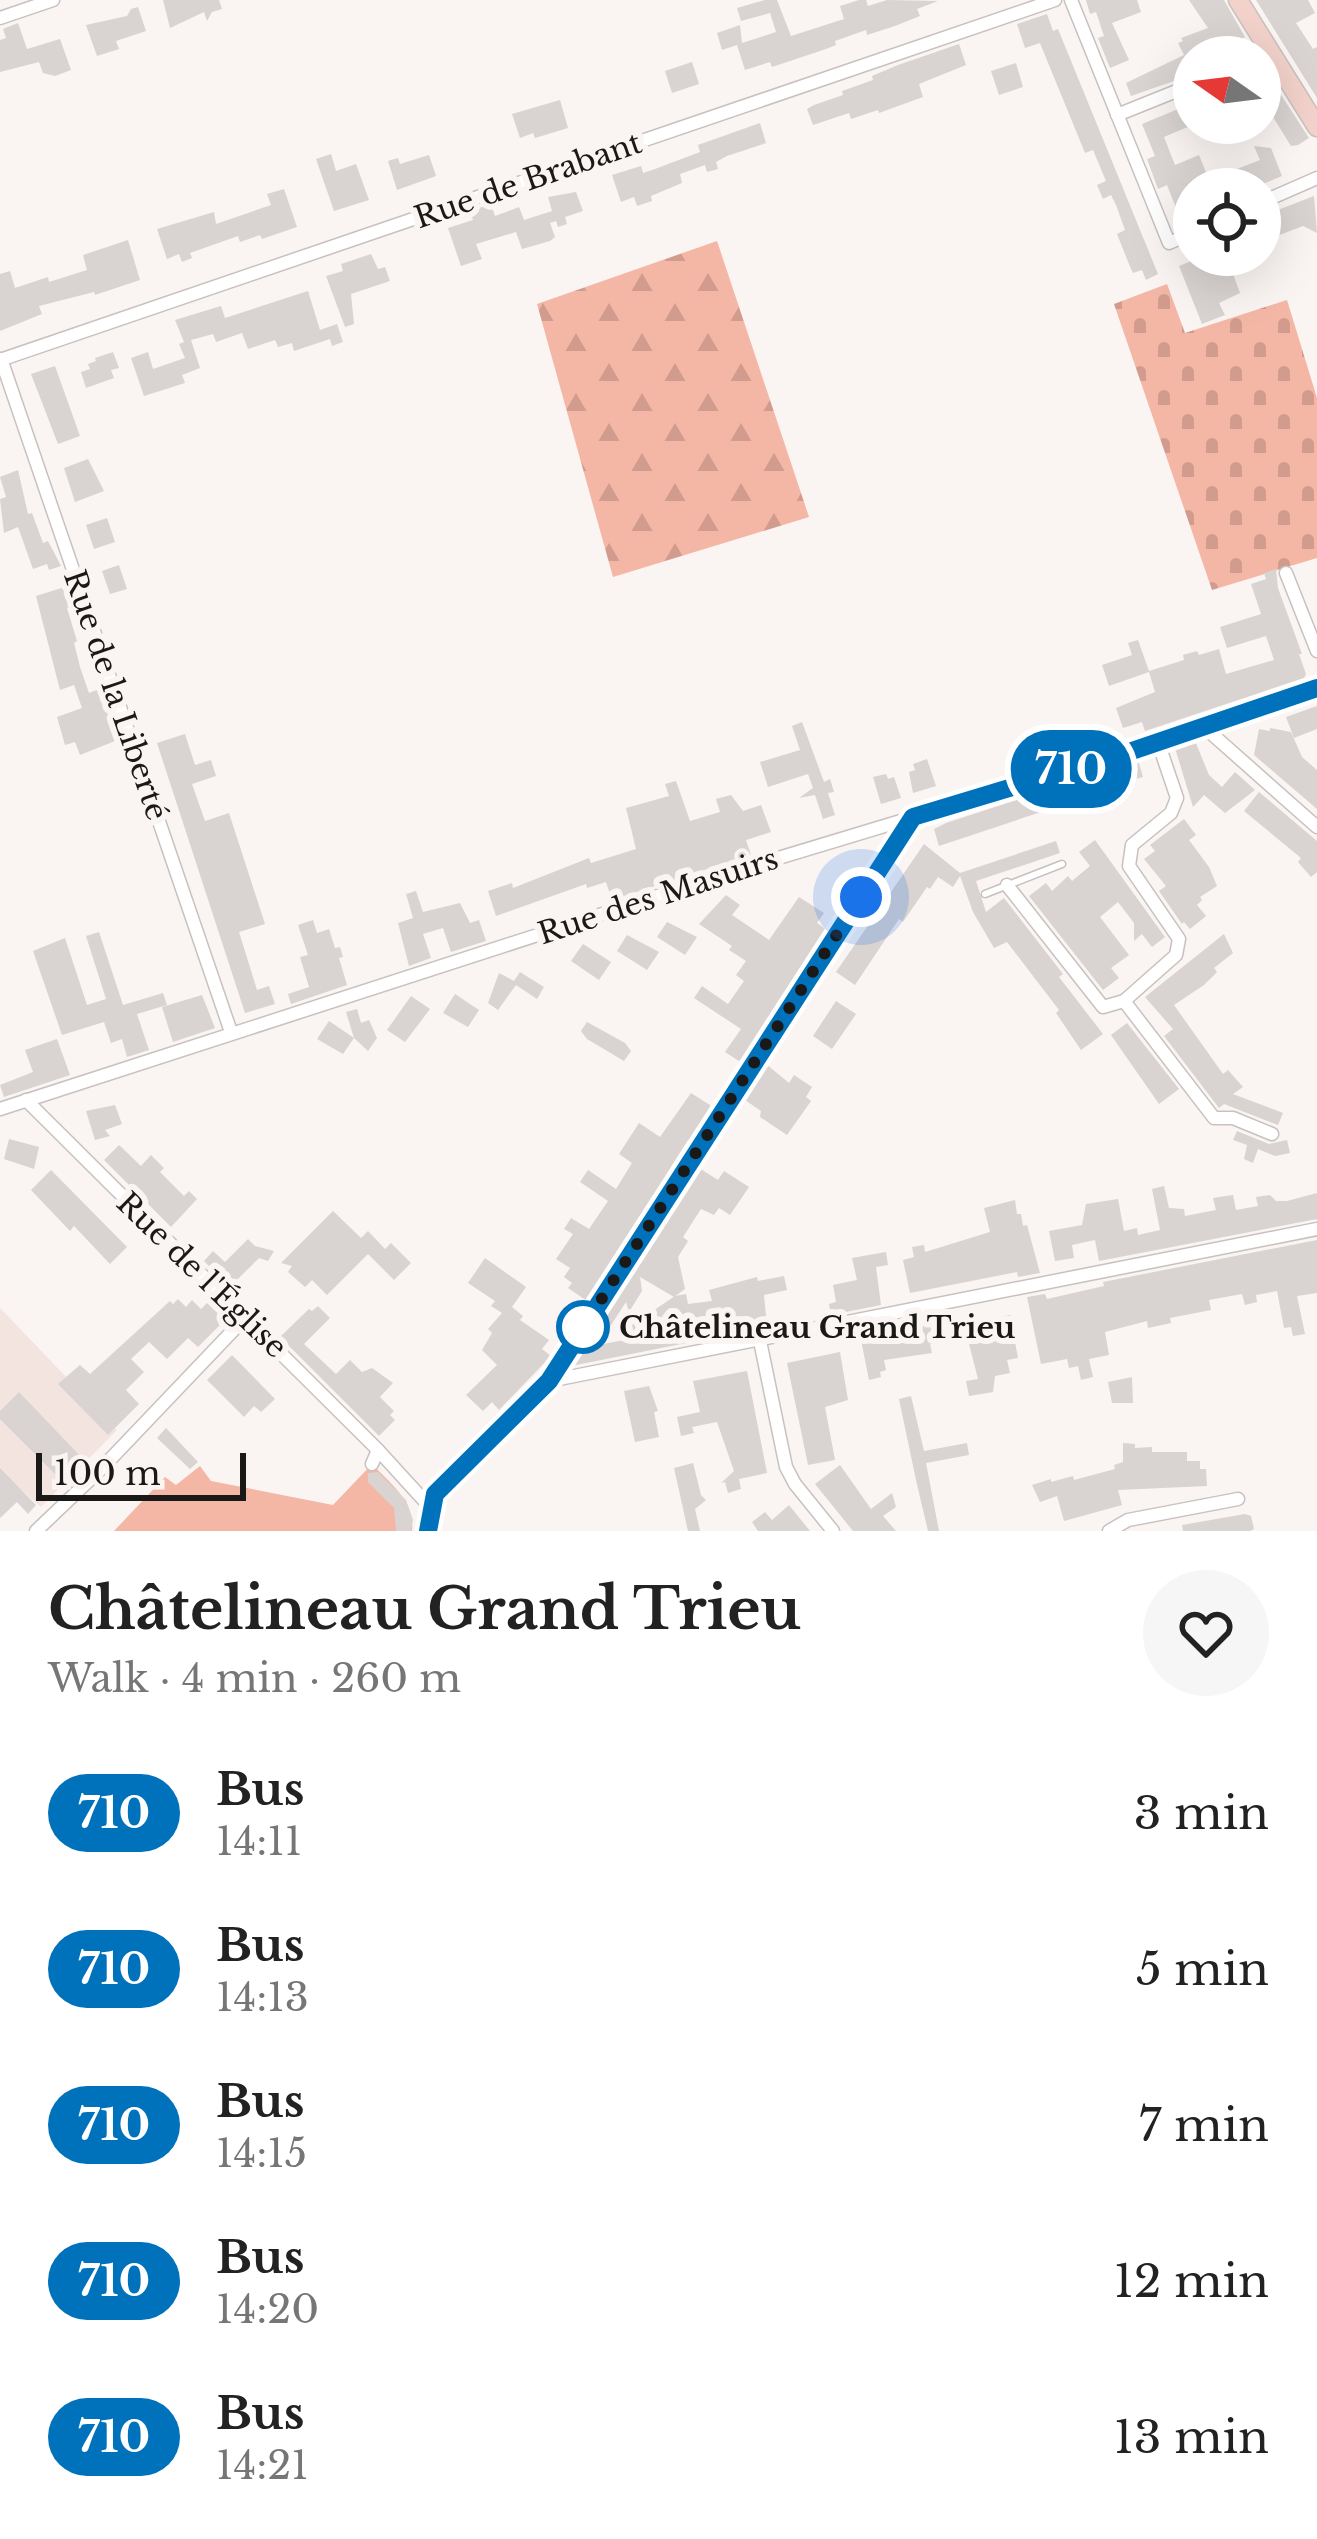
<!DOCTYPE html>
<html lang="en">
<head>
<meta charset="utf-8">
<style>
  body { margin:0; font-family:"Libre Baskerville",serif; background:#f6f6f6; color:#222; height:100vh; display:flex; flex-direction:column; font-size:45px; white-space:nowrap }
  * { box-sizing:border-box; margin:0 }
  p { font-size:39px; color:#767676 }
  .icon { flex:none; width:66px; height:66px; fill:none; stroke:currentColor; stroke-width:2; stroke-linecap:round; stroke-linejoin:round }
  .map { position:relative; height:1531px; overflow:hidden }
  .panel { display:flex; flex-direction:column; background:#fff; flex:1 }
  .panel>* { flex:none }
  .badge { padding:0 24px; border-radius:39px; font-size:42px; line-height:78px }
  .needle { width:78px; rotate:284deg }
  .fabs { position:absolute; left:1173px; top:36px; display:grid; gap:24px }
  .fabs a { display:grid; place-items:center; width:108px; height:108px; border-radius:50%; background:#fff; box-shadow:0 12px 48px #0002; font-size:60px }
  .scale { position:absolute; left:36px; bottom:30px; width:210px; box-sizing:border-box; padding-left:12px; border:6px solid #1b1918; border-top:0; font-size:33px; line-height:42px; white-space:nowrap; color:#1b1918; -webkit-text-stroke:9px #faf4f2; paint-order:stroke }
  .you { position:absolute; width:60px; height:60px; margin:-30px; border:9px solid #fff; border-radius:50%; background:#1a73e8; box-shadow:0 0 0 18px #1a73e833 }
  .map>.badge { position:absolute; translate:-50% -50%; box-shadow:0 0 0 6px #fff }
  .round { display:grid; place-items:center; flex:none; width:126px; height:126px; border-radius:63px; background:#f6f6f6 }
  .head { display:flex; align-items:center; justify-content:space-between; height:204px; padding:0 48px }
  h1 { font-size:57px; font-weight:800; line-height:90px }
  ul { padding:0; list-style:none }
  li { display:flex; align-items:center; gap:36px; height:156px; padding:0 48px }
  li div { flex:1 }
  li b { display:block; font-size:45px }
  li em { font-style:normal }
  li .badge { min-width:132px; font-weight:700; text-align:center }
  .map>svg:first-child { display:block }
  .built { fill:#f3e4e0 }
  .forest { fill:url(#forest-firs) }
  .cemetery { fill:url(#cemetery-stones) }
  .pitch { fill:#f4b6a5 }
  .building { fill:#d9d3d1 }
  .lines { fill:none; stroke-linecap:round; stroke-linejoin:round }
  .lane-casing { stroke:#c7c1bf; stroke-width:9 }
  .street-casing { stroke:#c7c1bf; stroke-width:15 }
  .secondary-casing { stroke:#c7c1bf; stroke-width:21 }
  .lane { stroke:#fff; stroke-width:6 }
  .street { stroke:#fff; stroke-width:12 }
  .secondary { stroke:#f2d2ca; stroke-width:18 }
  .line-casing { stroke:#fff; stroke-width:27 }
  .line { stroke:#0072bc; stroke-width:18 }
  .walk { stroke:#1b1918; stroke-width:12; stroke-dasharray:0 21.6 }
  .stop-dot { fill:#fff; stroke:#0072bc; stroke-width:6 }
  .labels { text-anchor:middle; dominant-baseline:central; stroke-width:12; stroke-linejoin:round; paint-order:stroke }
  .street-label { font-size:30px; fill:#1b1918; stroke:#faf4f2 }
  .stop-label { font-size:30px; font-weight:bold; fill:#1b1918; stroke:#faf4f2; text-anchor:start }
</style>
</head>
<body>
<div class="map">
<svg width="1317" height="1531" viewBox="0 0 1317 1531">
  <defs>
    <pattern id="forest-firs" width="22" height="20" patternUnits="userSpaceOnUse" patternTransform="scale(3)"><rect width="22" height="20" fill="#f4b6a5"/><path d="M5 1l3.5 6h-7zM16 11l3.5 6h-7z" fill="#d19c8d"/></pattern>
    <pattern id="cemetery-stones" width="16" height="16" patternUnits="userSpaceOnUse" patternTransform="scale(3)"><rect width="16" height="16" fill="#f4b6a5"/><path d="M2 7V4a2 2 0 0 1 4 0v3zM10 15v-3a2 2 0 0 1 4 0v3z" fill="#d19c8d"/></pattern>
  </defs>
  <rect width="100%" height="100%" fill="#faf4f2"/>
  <path class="built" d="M0,1308L117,1430L41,1507L0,1471Z"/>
  <path class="forest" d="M717,241L809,517L613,577L537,304Z"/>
  <path class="cemetery" d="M1167,284L1185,333L1287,300L1317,398V558L1212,590L1114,304Z"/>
  <path class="pitch" d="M372,1464C391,1484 415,1502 412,1531H114L165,1477L176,1485L200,1466L211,1481L333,1505Z"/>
  <g class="building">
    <path d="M163,0H219L222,9L212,12L207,21L204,12L170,28Z"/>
    <path d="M765,0H777L791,36L844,19L840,6L859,0H866L868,6L887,0L938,1L917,9L920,16L895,26L867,35L866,30L835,41L836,45L826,49L772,67L770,62L745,70L737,45L722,50L717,33L740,25L742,43L776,32L770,13L741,21L737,8Z"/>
    <path d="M1086,0H1137L1141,12L1112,23L1129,60L1110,68L1098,38L1104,36L1096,12L1090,14Z"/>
    <path d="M1189,0H1224L1245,37L1235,44L1232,39L1207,57H1194V74L1131,96L1126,83L1184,55L1178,43L1183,41L1181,38L1208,28Z"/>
    <path d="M1256,0H1308L1315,13L1296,23L1313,49L1317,47V98Z"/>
    <path d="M138,7L146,31L116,41L119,49L97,56L86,25L127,16L131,9Z"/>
    <path d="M1047,14L1053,31L1058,29L1158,274L1146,280L1142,270L1133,273L1131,269L1117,234L1125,230L1116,205L1111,195L1103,199L1097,185L1106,181L1093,150L1085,153L1042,48L1040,43L1025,48L1017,24Z"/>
    <path d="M18,23L27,49L60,39L71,70L55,76L43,73L39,62L0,72V40L6,38L3,29Z"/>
    <path d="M959,44L966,65L919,84L923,97L879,113L878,110L851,119L849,113L813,125L807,109L814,105L843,95L842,91L873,80L872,76L898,65Z"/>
    <path d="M692,62L699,84L672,93L665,71Z"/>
    <path d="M1016,63L1023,87L999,95L991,71Z"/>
    <path d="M1276,87L1309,138L1298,145L1291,146L1263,101L1268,98L1266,94Z"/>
    <path d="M560,100L568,128L535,138L533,133L520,138L512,114Z"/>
    <path d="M1183,107L1190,126L1164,137L1175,165L1199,155L1209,180L1260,160L1254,146L1271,148L1282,176L1251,189H1194V212L1180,218L1167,185L1158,189L1147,159L1155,156L1142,124Z"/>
    <path d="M760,123L766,143L727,156L716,162L718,169L707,172L705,165L680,174L682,183L651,196L652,201L637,206L634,197L621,202L612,175L641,166L643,173L655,169L700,152L698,145Z"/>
    <path d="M331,154L336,171L356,164L369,200L334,211L316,159Z"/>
    <path d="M429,155L436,176L397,190L388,161L398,158L400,164Z"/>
    <path d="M284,189L297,227L262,239L260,235L240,242L238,236L190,253L192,258L182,262L179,254L167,259L157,229L214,212L216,224L271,205L267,194Z"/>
    <path d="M576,192L583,211L565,217L567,224L558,227L556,221L550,223L555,237L550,241L522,249L516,232L476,244L482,259L461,266L448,228L473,220L470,211L491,204L495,216L519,207L524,220L552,211L548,197Z"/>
    <path d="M1314,196L1317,233L1303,226L1272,238L1269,229L1263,231L1260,217Z"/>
    <path d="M128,240L140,280L95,295L94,292L39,306L42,314L0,331V274L10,271L15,288L48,277L49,282L87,270L83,255Z"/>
    <path d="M371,254L378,269L385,267L390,281L351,294L354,324L345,327L326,276L343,271L341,264Z"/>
    <path d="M1195,255H1242L1246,265L1232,271L1240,293L1219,303L1225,315L1202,324L1179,266L1196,259Z"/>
    <path d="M308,291L320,330L337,324L343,342L332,346L330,339L294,351L292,343L278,347L275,340L248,349L242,333L216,342L213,334L191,340L200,368L182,375L185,383L144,396L131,358L148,352L153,369L185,358L179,344L184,342L175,320L221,306L225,318Z"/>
    <path d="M113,352L119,368L111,370L114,378L86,388L81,372L90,369L88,364L96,361L95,358Z"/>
    <path d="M55,366L80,436L58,444L31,374Z"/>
    <path d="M88,459L104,491L75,502L64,468Z"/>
    <path d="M18,470L28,514L32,513L43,543L48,541L61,566L49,570L47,564L33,569L18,527L4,533L0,499L6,497L0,477Z"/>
    <path d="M107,518L115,542L94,549L86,525Z"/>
    <path d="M119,565L127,589L110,594L102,571Z"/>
    <path d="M1276,569L1278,588L1302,654H1299L1306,674L1304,678L1145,731L1142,722L1123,728L1116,708L1155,692L1149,672L1109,686L1102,665L1132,655L1128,643L1138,640L1149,671L1184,660L1183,655L1197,651L1199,655L1219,649L1226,674L1274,660L1266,636L1227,648L1220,627L1261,614L1251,584L1266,579L1264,573Z"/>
    <path d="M68,586L74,606L67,608L77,641L74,643L80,667L89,693L102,688L120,739L80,755L75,742L65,745L57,717L82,708L74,685L60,690L36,596Z"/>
    <path d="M1317,706V729L1294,738L1286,717Z"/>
    <path d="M802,722L824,782L830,779L834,792L828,793L835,815L823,819L815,795L799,798L813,788L808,774L768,787L760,762L800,750L792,726Z"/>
    <path d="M1270,728L1291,732L1302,757L1317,770V809L1254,755L1259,729L1270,731Z"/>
    <path d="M185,734L195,765L211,760L216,776L192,784L205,821L229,813L265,924L239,932L257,990L269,986L275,1004L245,1013L157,743Z"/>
    <path d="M1195,741L1209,775L1222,787L1235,772L1255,790L1225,813L1204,795L1193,807L1175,748Z"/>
    <path d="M927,759L936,786L913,793L909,772L915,770L913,764Z"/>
    <path d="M1138,760L1143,777L1080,793L1083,798L939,846L934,829L946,823Z"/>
    <path d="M886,774L888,779L894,777L901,798L881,804L873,777Z"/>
    <path d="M676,781L690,821L720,812L716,799L731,795L743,811L761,805L771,832L746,840L751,855L612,900L606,882L587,888L586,884L496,916L488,891L512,883L513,888L589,858L591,863L636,849L626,808L669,796L665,784Z"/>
    <path d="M1259,792L1317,841V872L1311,877L1298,862L1301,858L1244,811Z"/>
    <path d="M1184,819L1196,835L1189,840L1209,867L1217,886L1200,897L1202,900L1197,905L1206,916L1190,929L1184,922L1182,924L1159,891L1166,886L1144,859L1155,851L1150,845Z"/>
    <path d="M1095,840L1165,937L1152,947L1142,934L1134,941V923L1118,902L1100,917L1129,955L1111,968L1119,978L1103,990L1029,896L1046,883L1052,891L1068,876L1072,881L1090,866L1079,852Z"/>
    <path d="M1056,841L1060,853L976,881L986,912L1004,898L1063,974L1059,977L1103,1034L1081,1050L1056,1013L1059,1010L1007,942L994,948L973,912L960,876L953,887L938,877L930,889L927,887L903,922L899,919L855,985L836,972L924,844L960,873Z"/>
    <path d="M416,891L423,912L460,903L470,923L479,920L486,941L451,952L443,928L423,934L431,958L409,966L398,923L413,918L406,894Z"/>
    <path d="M726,895L740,905L732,915L769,940L799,897L824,913L817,923L827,930L742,1063L725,1052L741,1029L694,998L702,986L728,1004L744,981L736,975L746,961L729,950L732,946L699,924Z"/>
    <path d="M313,920L317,933L329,929L335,948L340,947L343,957L339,958L347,985L291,1004L288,994L309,987L300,957L308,955L298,925Z"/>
    <path d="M667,922L697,937L685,955L657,937Z"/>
    <path d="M99,932L123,1005L163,993L167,1005L137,1014L149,1050L127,1057L122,1039L111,1043L104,1022L62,1035L33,951L65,938L87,1005L106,999L86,936Z"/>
    <path d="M1224,934L1233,953L1214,968L1217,972L1204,985L1174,1005L1223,1074L1228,1070L1243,1087L1233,1094L1283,1113L1278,1125L1224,1104L1219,1108L1164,1036L1173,1029L1145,997Z"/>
    <path d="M627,935L659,952L647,970L617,951Z"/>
    <path d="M583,944L611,962L599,980L571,961Z"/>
    <path d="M520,972L544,987L537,999L516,985L498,1010L488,1003L499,973L514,981Z"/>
    <path d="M455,994L479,1010L468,1027L443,1013Z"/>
    <path d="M202,995L215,1028L173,1042L162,1007Z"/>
    <path d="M411,996L430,1009L405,1042L387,1030Z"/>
    <path d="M836,1001L856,1014L832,1049L813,1036Z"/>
    <path d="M357,1009L361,1023L369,1020L377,1038L368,1051L354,1038L343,1054L317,1039L329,1021L354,1038L346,1012Z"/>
    <path d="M587,1022L625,1043L631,1051L624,1061L587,1039L581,1031Z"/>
    <path d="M1127,1023L1179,1089L1159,1104L1111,1035Z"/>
    <path d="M57,1039L70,1075L4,1097L0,1085L33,1072L25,1050Z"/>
    <path d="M766,1064L789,1083L794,1075L812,1087L806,1097L811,1101L787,1135L760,1117L761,1111L745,1100Z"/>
    <path d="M691,1093L713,1107L691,1142L688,1140L671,1167L673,1169L587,1301L568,1288L572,1283L564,1277L570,1268L556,1259L573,1234L564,1229L571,1218L589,1229L608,1201L580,1182L588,1170L616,1189L632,1163L619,1154L639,1123L660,1137Z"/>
    <path d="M115,1105L122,1124L105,1130L110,1136L95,1140L86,1111Z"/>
    <path d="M1237,1131L1269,1144L1287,1140L1290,1153L1275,1156L1258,1149L1253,1163L1244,1159L1247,1145L1233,1140Z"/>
    <path d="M9,1139L39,1147L34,1169L4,1159Z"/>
    <path d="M119,1145L141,1166L151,1155L164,1168L160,1172L184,1196L189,1191L197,1199L171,1227L104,1160Z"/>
    <path d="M699,1168L718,1180L724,1171L749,1187L730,1215L719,1208L714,1215L701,1209L683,1237L688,1241L678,1257L685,1289L674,1297L640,1277L642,1291L629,1312L626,1302L598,1345L635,1338L632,1325L675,1296L686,1294L688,1304L712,1301L709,1290L757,1277L758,1281L784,1276L787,1290L764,1295L767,1327L571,1366Z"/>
    <path d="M51,1170L127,1247L110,1264L74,1226L70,1231L31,1190Z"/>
    <path d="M1164,1186L1169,1208L1184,1209L1185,1216L1216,1210L1213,1198L1233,1195L1236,1210L1258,1206L1256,1197L1270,1195L1276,1201H1287L1317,1193V1219L1099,1261L1095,1240L1072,1245L1074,1258L1055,1261L1049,1231L1082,1225L1086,1204L1118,1199L1124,1231L1137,1228L1138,1235L1160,1230L1152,1189Z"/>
    <path d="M1015,1200L1017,1214H1021L1023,1226L1027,1225L1040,1273L1018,1277L1017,1272L910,1293L903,1260L914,1257L912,1247L924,1245L925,1252L990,1232L984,1208Z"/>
    <path d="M333,1211L361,1238L368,1231L385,1249L391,1243L411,1263L394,1280L368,1254L327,1295L312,1280L305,1287L288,1272L292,1266L281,1263Z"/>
    <path d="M248,1239L255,1246L274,1251L268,1261L259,1258L230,1287L204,1261L213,1251L225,1262Z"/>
    <path d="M1317,1240V1293L1297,1296L1305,1334L1293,1336L1291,1327L1284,1328L1277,1291L1256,1295L1257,1302L1245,1305L1242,1294L1209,1300L1211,1310L1170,1318L1171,1323L1148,1328L1147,1321L1105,1332L1109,1355L1089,1359L1093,1377L1081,1380L1078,1366L1069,1368L1067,1359L1041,1364L1027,1297L1045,1294L1047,1299L1104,1286L1103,1282Z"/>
    <path d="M886,1252L888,1265L876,1267L881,1305L831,1315L829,1304L836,1302L833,1285L857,1280L852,1258Z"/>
    <path d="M485,1258L526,1287L512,1307L523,1316L520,1320L549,1340L542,1349L551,1356L499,1410L492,1402L483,1411L466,1395L497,1365L482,1350L492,1333L488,1329L502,1313L491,1306L495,1301L468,1283Z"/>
    <path d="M178,1299L186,1307L192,1300L201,1309L209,1301L226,1319L198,1347L188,1338L167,1359L149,1342L131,1359L144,1372L126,1390L139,1404L108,1435L58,1384L80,1365L90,1374L170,1301L173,1304Z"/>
    <path d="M318,1306L330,1318L304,1344L336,1374L350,1360L362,1372L372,1368L393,1383L380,1397L394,1411L390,1415L395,1420L379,1436L280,1337L309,1309L312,1311Z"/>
    <path d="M1010,1315L1018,1358L1007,1360L1010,1373L995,1376L993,1392L969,1396L966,1381L978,1379L964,1324Z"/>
    <path d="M942,1318L944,1331L938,1332L940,1342L930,1344L932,1353L884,1360L886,1370L880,1372L881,1377L869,1380L859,1330Z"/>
    <path d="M840,1352L848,1400L825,1407L835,1460L808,1465L787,1363Z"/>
    <path d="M232,1355L275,1399L261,1412L254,1406L244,1417L207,1380Z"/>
    <path d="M747,1371L767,1473L739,1479L741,1489L728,1493L725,1482L721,1483L734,1471L717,1422L692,1427L694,1433L681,1436L677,1417L700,1412L693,1381Z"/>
    <path d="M1132,1377L1133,1403H1112L1108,1382Z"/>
    <path d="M649,1386L658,1411L654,1412L659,1437L635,1442L624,1391Z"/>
    <path d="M19,1392L83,1459L62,1481L0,1419V1411Z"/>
    <path d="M911,1396L924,1451L967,1443L969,1455L926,1463L939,1531H928L916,1480L899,1399Z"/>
    <path d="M166,1428L198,1462L190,1469L157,1438Z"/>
    <path d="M1123,1443L1135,1444V1448L1152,1447V1452H1187V1461H1200V1469H1206L1207,1486L1118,1490L1122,1505L1064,1521L1057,1496L1040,1502L1032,1485L1051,1479V1482L1073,1476L1074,1480L1115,1469L1114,1465L1123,1462Z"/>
    <path d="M693,1463L701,1495L706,1500L695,1509L700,1531H688L674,1468Z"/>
    <path d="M840,1465L871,1509L892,1493L896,1507L883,1516L896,1531H853L815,1484Z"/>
    <path d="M0,1468L36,1505L28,1514L17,1502L0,1518Z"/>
    <path d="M378,1472L406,1500L413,1520L411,1531H396L394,1508L368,1482V1473Z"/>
    <path d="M789,1505L810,1531H758L752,1522L765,1512L772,1520Z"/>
    <path d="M1245,1514L1251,1516L1254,1529L1250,1531H1183L1182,1525Z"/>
  </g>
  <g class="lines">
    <g class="lane-casing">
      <path id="lane" d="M985,894L1062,864"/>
    </g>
    <g class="street-casing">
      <g id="street">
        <path d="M1071,0L1169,243L1194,232"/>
        <path d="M0,18L53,0"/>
        <path d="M1117,115L1194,84"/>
        <path d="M1260,203L1317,178"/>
        <path d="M1,359L231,1032"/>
        <path d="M0,360L1055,0"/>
        <path d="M1286,573L1317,651"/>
        <path d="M1204,727L1317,827"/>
        <path d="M1007,885L1103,1007L1124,1001L1214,1118H1233L1272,1134"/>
        <path d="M1124,1001L1176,955L1179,939L1129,866L1132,845L1171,813L1177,798L1158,742"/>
        <path d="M26,1100L378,1450L372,1464"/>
        <path d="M0,1109L732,872L1126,753L1317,688"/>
        <path d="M760,1341L786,1467L795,1484L833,1531"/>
        <path d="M549,1381L1317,1229"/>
        <path d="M378,1450L430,1507"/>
        <path d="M36,1531L101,1469L243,1320"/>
        <path d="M428,1531L435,1494L549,1381L912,818"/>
        <path d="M1109,1531L1128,1520L1238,1499"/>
      </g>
    </g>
    <g class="secondary-casing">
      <path id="secondary" d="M1238,0L1317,127"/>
    </g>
    <use href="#lane" class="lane"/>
    <use href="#street" class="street"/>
    <use href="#secondary" class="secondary"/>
  </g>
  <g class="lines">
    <g class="line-casing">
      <path id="line" d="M428,1531L435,1494L549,1381L913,817L1126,753L1317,688"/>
    </g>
    <use href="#line" class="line"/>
    <path class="walk" d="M583,1327L575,1340L861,897"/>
  </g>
  <circle class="stop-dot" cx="583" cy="1327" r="24"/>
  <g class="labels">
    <g class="street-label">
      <text transform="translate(528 180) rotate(-19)">Rue de Brabant</text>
      <text transform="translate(116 695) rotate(71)">Rue de la Liberté</text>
      <text transform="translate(658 896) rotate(-18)">Rue des Masuirs</text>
      <text transform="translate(202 1275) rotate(44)">Rue de l'Église</text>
    </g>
    <g class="stop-label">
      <text x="619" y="1327">Châtelineau Grand Trieu</text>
    </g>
  </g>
</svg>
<div class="fabs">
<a><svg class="needle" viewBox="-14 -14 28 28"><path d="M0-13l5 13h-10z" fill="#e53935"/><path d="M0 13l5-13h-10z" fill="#767676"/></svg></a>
<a><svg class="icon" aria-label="locate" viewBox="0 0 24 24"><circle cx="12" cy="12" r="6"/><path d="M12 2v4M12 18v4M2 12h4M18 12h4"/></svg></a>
</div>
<div class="scale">100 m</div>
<div class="you" style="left:861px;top:897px"></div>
<b class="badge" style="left:1071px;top:769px;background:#0072bc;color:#fff">710</b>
</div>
<section class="panel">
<div class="head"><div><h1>Châtelineau Grand Trieu</h1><p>Walk · 4 min · 260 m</p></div><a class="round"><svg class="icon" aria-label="heart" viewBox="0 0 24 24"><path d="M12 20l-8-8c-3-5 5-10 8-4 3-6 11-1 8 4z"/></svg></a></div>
<ul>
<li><span class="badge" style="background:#0072bc;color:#fff">710</span><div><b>Bus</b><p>14:11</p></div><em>3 min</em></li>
<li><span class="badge" style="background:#0072bc;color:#fff">710</span><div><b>Bus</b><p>14:13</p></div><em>5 min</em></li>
<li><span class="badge" style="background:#0072bc;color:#fff">710</span><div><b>Bus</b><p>14:15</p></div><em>7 min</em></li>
<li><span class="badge" style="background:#0072bc;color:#fff">710</span><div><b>Bus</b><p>14:20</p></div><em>12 min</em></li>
<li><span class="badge" style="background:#0072bc;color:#fff">710</span><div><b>Bus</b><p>14:21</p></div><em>13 min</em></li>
</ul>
</section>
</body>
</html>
